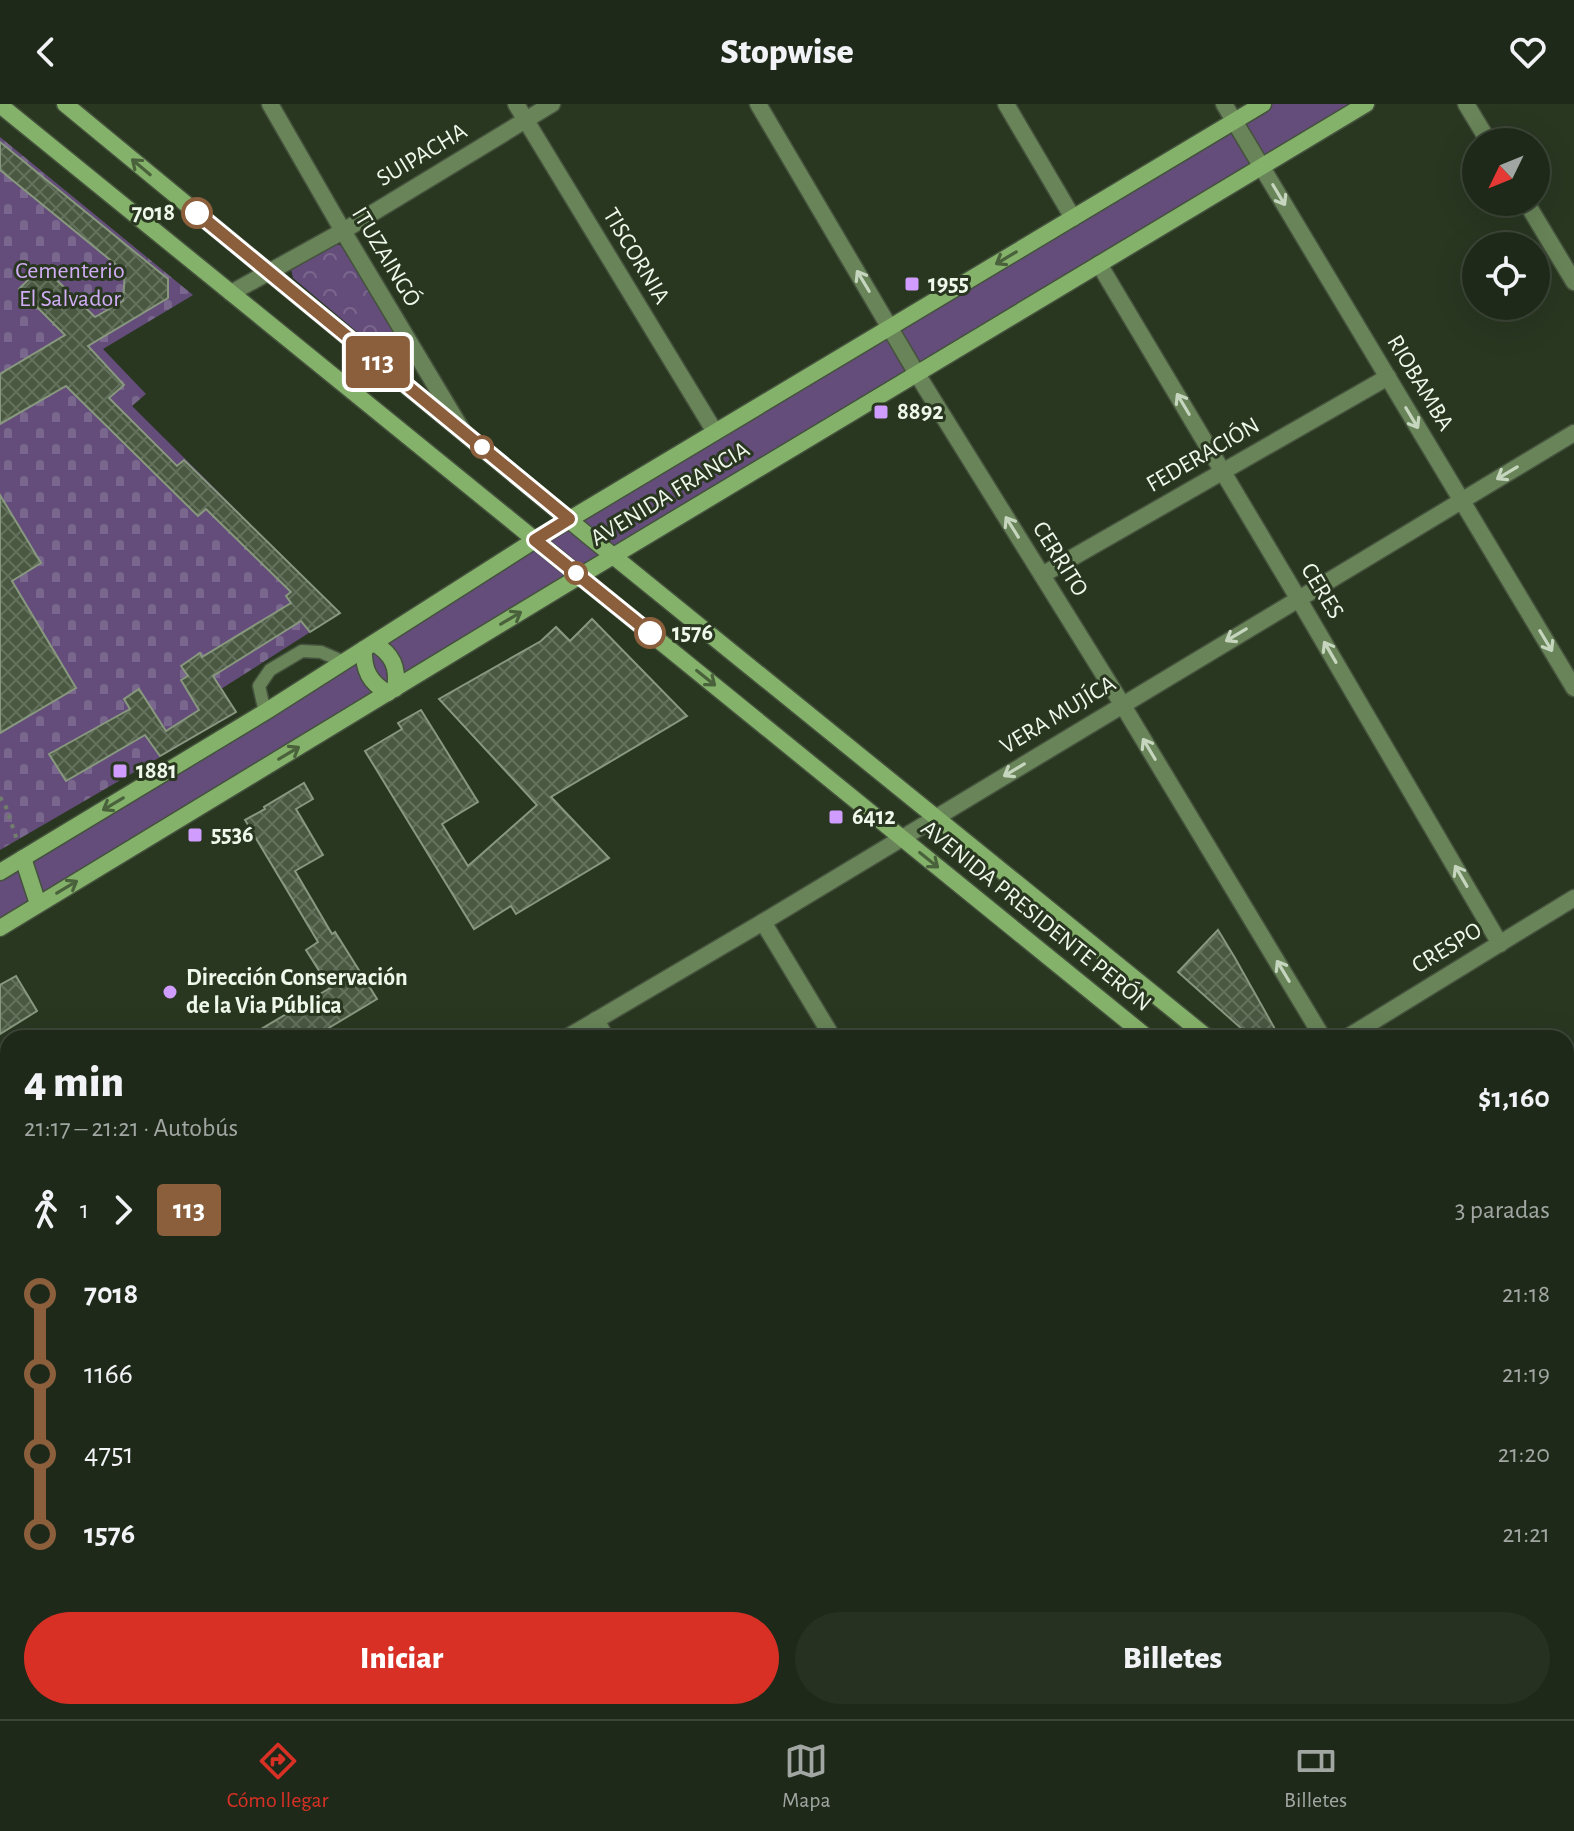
<!DOCTYPE html>
<html lang="es">
<head>
<meta charset="utf-8">
<style>
  body { margin:0; font-family:"Alegreya Sans",sans-serif; background:#273122; color:#f1f3f6; height:100vh; display:flex; flex-direction:column; font-size:30px; white-space:nowrap }
  * { box-sizing:border-box; margin:0 }
  p { font-size:26px; color:#a1a6a2 }
  .icon { flex:none; width:44px; height:44px; fill:none; stroke:currentColor; stroke-width:2; stroke-linecap:round; stroke-linejoin:round }
  .map { position:relative; flex:1; overflow:hidden }
  .side { position:absolute; left:0px; top:926px; width:1574px; height:690px; display:flex; flex-direction:column; background:#1f2919; border-radius:24px 24px 0 0; box-shadow:0 8px 32px #0002,0 0 0 2px #3c4538 }
  .side>* { flex:none }
  .badge { padding:0 16px; border-radius:6px; font-size:28px; line-height:52px }
  .needle { width:52px; rotate:227deg }
  .tools { position:absolute; left:1462px; top:24px; display:grid; gap:16px }
  .tools a { display:grid; place-items:center; width:88px; height:88px; border-radius:50%; background:#1f2919; box-shadow:0 8px 32px #0002,0 0 0 2px #3c4538; font-size:40px }
  .map>.badge { position:absolute; translate:-50% -50%; box-shadow:0 0 0 4px #fff }
  .legs { display:flex; align-items:center; gap:12px; height:88px; padding:0 24px; font-size:26px }
  .legs p { margin-inline-start:auto }
  .overview { display:flex; align-items:center; justify-content:space-between; height:136px; padding:0 24px }
  h1 { font-size:44px; font-weight:800; line-height:60px }
  .cta { display:flex; gap:16px; margin-top:auto; padding:16px 24px }
  .cta a { flex:1; height:92px; border-radius:48px; background:#d93025; color:#fff; font-size:32px; font-weight:800; line-height:92px; text-align:center }
  .cta a+a { background:#273122; color:#f1f3f6 }
  ul { padding:0 24px; list-style:none }
  li { display:flex; align-items:center; gap:28px; height:80px; font-size:30px }
  li i { display:grid; place-items:center; width:12px; height:100%; margin:0 10px; background:currentColor }
  li i::after { content:''; width:20px; height:20px; margin:-10px; border:6px solid; border-radius:50%; background:#1f2919 }
  li p { margin-inline-start:auto }
  li:first-child i { background:linear-gradient(#0000 50%,currentColor 0) }
  li:last-child i { background:linear-gradient(currentColor 50%,#0000 0) }
  header { display:flex; justify-content:space-between; align-items:center; height:104px; padding:0 24px; background:#1f2919; font-size:36px; font-weight:800 }
  .dock { display:flex; justify-content:space-around; align-items:center; height:112px; border-top:2px solid #3c4538; background:#1f2919; font-size:22px; color:#a1a6a2 }
  .dock a { display:grid; justify-items:center; gap:4px }
  .dock .current { color:#d93025 }
  .map>svg:first-child { display:block }
  .grass { fill:#644d7a }
  .cemetery { fill:url(#cemetery-stones) }
  .park { fill:url(#park-crowns) }
  .building { fill:url(#building-cross-hatch); stroke:#88987f; stroke-width:2 }
  .lines { fill:none; stroke-linecap:round; stroke-linejoin:round }
  .service-casing { stroke:#45523d; stroke-width:15 }
  .minor-casing { stroke:#45523d; stroke-width:19 }
  .secondary-casing { stroke:#45523d; stroke-width:19 }
  .path { stroke:#717e6b; stroke-width:4; stroke-dasharray:4 6; stroke-linecap:butt }
  .service { stroke:#688458; stroke-width:12 }
  .minor { stroke:#688458; stroke-width:16 }
  .secondary { stroke:#85b26a; stroke-width:16 }
  .oneway { stroke:#49623b }
  .oneway2 { stroke:#c6d5be }
  .line-1-casing { stroke:#fff; stroke-width:18 }
  .line-1 { stroke:#8b5e3c; stroke-width:12 }
  .stop-1-dot { fill:#fff; stroke:#8b5e3c; stroke-width:4 }
  .poi-dot { fill:#d09dff; stroke:#293721; stroke-width:3 }
  .labels { text-anchor:middle; dominant-baseline:central; stroke-width:6; stroke-linejoin:round; paint-order:stroke }
  .street-label { font-size:24px; fill:#eff8ea; stroke:#293721 }
  .stop-label { font-size:24px; font-weight:bold; fill:#eff8ea; stroke:#293721; text-anchor:end }
  .park-label { font-size:24px; fill:#d1adf5; stroke:#293721 }
  .poi-label { font-size:24px; font-weight:bold; fill:#eff8ea; stroke:#293721; text-anchor:start }
</style>
</head>
<body>
<header><svg class="icon" aria-label="back" viewBox="0 0 24 24"><path d="M15 5l-7 7 7 7"/></svg>Stopwise<svg class="icon" aria-label="heart" viewBox="0 0 24 24"><path d="M12 20l-8-8c-3-5 5-10 8-4 3-6 11-1 8 4z"/></svg></header>
<div class="map">
<svg width="1574" height="1615" viewBox="0 0 1574 1615">
  <defs>
    <pattern id="cemetery-stones" width="16" height="16" patternUnits="userSpaceOnUse" patternTransform="scale(2)"><rect width="16" height="16" fill="#644d7a"/><path d="M2 7V4a2 2 0 0 1 4 0v3zM10 15v-3a2 2 0 0 1 4 0v3z" fill="#7a678d"/></pattern>
    <pattern id="park-crowns" width="20" height="18" patternUnits="userSpaceOnUse" patternTransform="scale(2)"><rect width="20" height="18" fill="#644d7a"/><path d="M2 6a3 3 0 1 1 6 0M12 15a3 3 0 1 1 6 0" fill="none" stroke="#7a678d"/></pattern>
    <pattern id="building-cross-hatch" width="8" height="8" patternUnits="userSpaceOnUse" patternTransform="scale(2)"><rect width="8" height="8" fill="#4a5842"/><path d="M0 0l8 8M0 8l8-8" fill="none" stroke="#64715d"/></pattern>
  </defs>
  <rect width="100%" height="100%" fill="#293721"/>
  <path class="grass" d="M1263,0H1366L0,824V768Z"/>
  <path class="cemetery" d="M0,33L193,191L103,245L146,290L132,302L340,509L221,585L236,609L0,746Z"/>
  <path class="park" d="M335,140L340,141L345,145L413,258L412,262L408,265L400,264L293,174L291,165Z"/>
  <g class="building">
    <path d="M0,38L168,175V194L88,242L124,281L109,294L177,362L184,356L340,509L310,528L301,517L213,572L236,608L160,652L145,631L66,677L49,650L130,605L124,595L139,585L166,627L199,606L181,576L188,572L181,562L200,549L202,553L291,499L286,492L291,488L206,405L198,412L66,282L0,320V270L65,231L19,185L42,162L95,213L123,197L125,168L0,66Z"/>
    <path d="M0,391L41,459L12,477L76,584L0,629Z"/>
    <path d="M592,515L687,612L551,693L609,754L516,810L511,802L474,825L365,647L402,625L398,619L421,606L478,698L442,720L468,762L537,701L439,595L541,537L556,523L570,537Z"/>
    <path d="M304,679L313,695L296,705L323,751L295,767L332,830L335,828L377,895L312,934H246L330,884L306,846L318,838L245,716L265,705L264,703Z"/>
    <path d="M1218,826L1235,854L1280,934H1252L1178,868Z"/>
    <path d="M16,872L37,907L0,930V881Z"/>
  </g>
  <g class="lines">
    <g class="service-casing">
      <g id="service">
        <path d="M265,608L259,582L270,566L302,547L321,548L344,558"/>
        <path d="M369,1608L375,1615"/>
        <path d="M442,1608L449,1615"/>
        <path d="M129,1615L140,1608"/>
      </g>
    </g>
    <g class="minor-casing">
      <g id="minor">
        <path d="M270,0L343,127L462,326"/>
        <path d="M516,0L715,328"/>
        <path d="M758,0L917,270L1122,600L1323,934"/>
        <path d="M1006,0L1073,114"/>
        <path d="M1224,0L1574,584"/>
        <path d="M1466,0L1489,38"/>
        <path d="M1526,98L1574,178"/>
        <path d="M1099,160L1298,494L1500,840"/>
        <path d="M231,189L343,127L552,0"/>
        <path d="M1042,471L1388,273"/>
        <path d="M763,818L833,934"/>
        <path d="M596,916L606,934"/>
        <path d="M566,934L763,818L1574,329"/>
        <path d="M1346,934L1574,794"/>
        <path d="M0,1270L8,1265"/>
        <path d="M1566,1344L1574,1358"/>
        <path d="M779,1608L783,1615"/>
        <path d="M1239,1608L1244,1615"/>
        <path d="M1481,1608L1485,1615"/>
        <path d="M203,1615L214,1608"/>
        <path d="M1002,1615L1014,1608"/>
      </g>
    </g>
    <g class="secondary-casing">
      <g id="secondary">
        <path d="M65,0L591,434L1208,934"/>
        <path d="M0,1L1148,934"/>
        <path d="M374,539C392,550 399,563 395,585"/>
        <path d="M364,545C363,566 370,579 388,589"/>
        <path d="M23,754L38,800"/>
        <path d="M0,768L265,608L535,436L1263,0"/>
        <path d="M0,824L580,472L1366,0"/>
        <path d="M1566,1225L1574,1232"/>
        <path d="M1566,1273L1574,1280"/>
      </g>
    </g>
    <path class="path" d="M0,693L6,703L18,739"/>
    <use href="#service" class="service"/>
    <use href="#minor" class="minor"/>
    <use href="#secondary" class="secondary"/>
  </g>
  <defs><path id="oneway-shaft" d="M-6 0H5M1.5-3L5.5 0L1.5 3" fill="none" stroke-width="1.6" stroke-linecap="round" stroke-linejoin="round" transform="scale(2)"/></defs>
  <g class="oneway">
    <use href="#oneway-shaft" transform="translate(141 63) rotate(-140)"/>
    <use href="#oneway-shaft" transform="translate(1006 154) rotate(149)"/>
    <use href="#oneway-shaft" transform="translate(511 514) rotate(-31)"/>
    <use href="#oneway-shaft" transform="translate(706 574) rotate(39)"/>
    <use href="#oneway-shaft" transform="translate(289 649) rotate(-31)"/>
    <use href="#oneway-shaft" transform="translate(113 700) rotate(149)"/>
    <use href="#oneway-shaft" transform="translate(929 756) rotate(39)"/>
    <use href="#oneway-shaft" transform="translate(67 783) rotate(-31)"/>
  </g>
  <g class="oneway2">
    <use href="#oneway-shaft" transform="translate(1279 91) rotate(59)"/>
    <use href="#oneway-shaft" transform="translate(863 177) rotate(-121)"/>
    <use href="#oneway-shaft" transform="translate(1183 300) rotate(-121)"/>
    <use href="#oneway-shaft" transform="translate(1412 314) rotate(59)"/>
    <use href="#oneway-shaft" transform="translate(1507 369) rotate(149)"/>
    <use href="#oneway-shaft" transform="translate(1012 423) rotate(-122)"/>
    <use href="#oneway-shaft" transform="translate(1236 531) rotate(149)"/>
    <use href="#oneway-shaft" transform="translate(1546 537) rotate(59)"/>
    <use href="#oneway-shaft" transform="translate(1330 548) rotate(-120)"/>
    <use href="#oneway-shaft" transform="translate(1149 645) rotate(-121)"/>
    <use href="#oneway-shaft" transform="translate(1014 666) rotate(149)"/>
    <use href="#oneway-shaft" transform="translate(1461 772) rotate(-120)"/>
    <use href="#oneway-shaft" transform="translate(1283 867) rotate(-121)"/>
  </g>
  <g class="lines">
    <g class="line-1-casing">
      <path id="line-1" d="M197,109L569,415L535,436L650,529"/>
    </g>
    <use href="#line-1" class="line-1"/>
  </g>
  <g class="stop-1-dot">
    <circle cx="197" cy="109" r="14"/>
    <circle cx="482" cy="343" r="10"/>
    <circle cx="576" cy="469" r="10"/>
    <circle cx="650" cy="529" r="14"/>
  </g>
  <g class="poi-dot">
    <rect x="904" y="172" width="16" height="16" rx="4"/>
    <rect x="873" y="300" width="16" height="16" rx="4"/>
    <rect x="112" y="659" width="16" height="16" rx="4"/>
    <rect x="828" y="705" width="16" height="16" rx="4"/>
    <rect x="187" y="723" width="16" height="16" rx="4"/>
    <circle cx="170" cy="888" r="8"/>
  </g>
  <g class="labels">
    <g class="street-label">
      <text transform="translate(422 51) rotate(-31)">SUIPACHA</text>
      <text transform="translate(636 152) rotate(59)">TISCORNIA</text>
      <text transform="translate(386 153) rotate(59)">ITUZAINGÓ</text>
      <text transform="translate(1420 279) rotate(59)">RIOBAMBA</text>
      <text transform="translate(1203 351) rotate(-30)">FEDERACIÓN</text>
      <text transform="translate(670 390) rotate(-31)">AVENIDA FRANCIA</text>
      <text transform="translate(1060 455) rotate(58)">CERRITO</text>
      <text transform="translate(1322 487) rotate(59)">CERES</text>
      <text transform="translate(1058 611) rotate(-31)">VERA MUJÍCA</text>
      <text transform="translate(1036 812) rotate(39)">AVENIDA PRESIDENTE PERÓN</text>
      <text transform="translate(1447 844) rotate(-31)">CRESPO</text>
    </g>
    <g class="stop-label">
      <text x="175" y="109">7018</text>
      <text x="672" y="529" text-anchor="start">1576</text>
    </g>
    <g class="park-label">
      <text x="70" y="167">Cementerio<tspan x="70" dy="28">El Salvador</tspan></text>
    </g>
    <g class="poi-label">
      <text x="928" y="180">1955</text>
      <text x="897" y="308">8892</text>
      <text x="136" y="667">1881</text>
      <text x="852" y="713">6412</text>
      <text x="211" y="731">5536</text>
      <text x="186" y="874">Dirección Conservación<tspan x="186" dy="28">de la Via Pública</tspan></text>
    </g>
  </g>
</svg>
<div class="tools">
<a><svg class="needle" viewBox="-14 -14 28 28"><path d="M0-13l5 13h-10z" fill="#e53935"/><path d="M0 13l5-13h-10z" fill="#a1a6a2"/></svg></a>
<a><svg class="icon" aria-label="locate" viewBox="0 0 24 24"><circle cx="12" cy="12" r="6"/><path d="M12 2v4M12 18v4M2 12h4M18 12h4"/></svg></a>
</div>
<b class="badge" style="left:378px;top:258px;background:#8b5e3c;color:#fff">113</b>
<section class="side">
<div class="overview"><div><h1>4 min</h1><p>21:17 – 21:21 · Autobús</p></div><b>$1,160</b></div>
<div class="legs"><svg class="icon" aria-label="walk" viewBox="0 0 24 24"><circle cx="13" cy="4" r="2"/><path d="M13 8l-2 6 4 7M11 14l-3 7M7 12l3-4h3l4 4"/></svg>1<svg class="icon" aria-label="forward" viewBox="0 0 24 24"><path d="M9 5l7 7-7 7"/></svg><b class="badge" style="background:#8b5e3c;color:#fff">113</b><p>3 paradas</p></div>
<ul>
<li><i style="color:#8b5e3c"></i><b>7018</b><p>21:18</p></li>
<li><i style="color:#8b5e3c"></i><span>1166</span><p>21:19</p></li>
<li><i style="color:#8b5e3c"></i><span>4751</span><p>21:20</p></li>
<li><i style="color:#8b5e3c"></i><b>1576</b><p>21:21</p></li>
</ul>
<div class="cta"><a>Iniciar</a><a>Billetes</a></div>
</section>
</div>
<nav class="dock">
<a class="current"><svg class="icon" aria-label="directions" viewBox="0 0 24 24"><path d="M12 3l9 9-9 9-9-9zM9 14v-3h6M13 9l2 2-2 2"/></svg>Cómo llegar</a>
<a><svg class="icon" aria-label="map" viewBox="0 0 24 24"><path d="M3 6l6-2 6 2 6-2v14l-6 2-6-2-6 2zM9 4v14M15 6v14"/></svg>Mapa</a>
<a><svg class="icon" aria-label="tickets" viewBox="0 0 24 24"><path d="M3 7h18v10H3zM15 7v10"/></svg>Billetes</a>
</nav>
</body>
</html>
